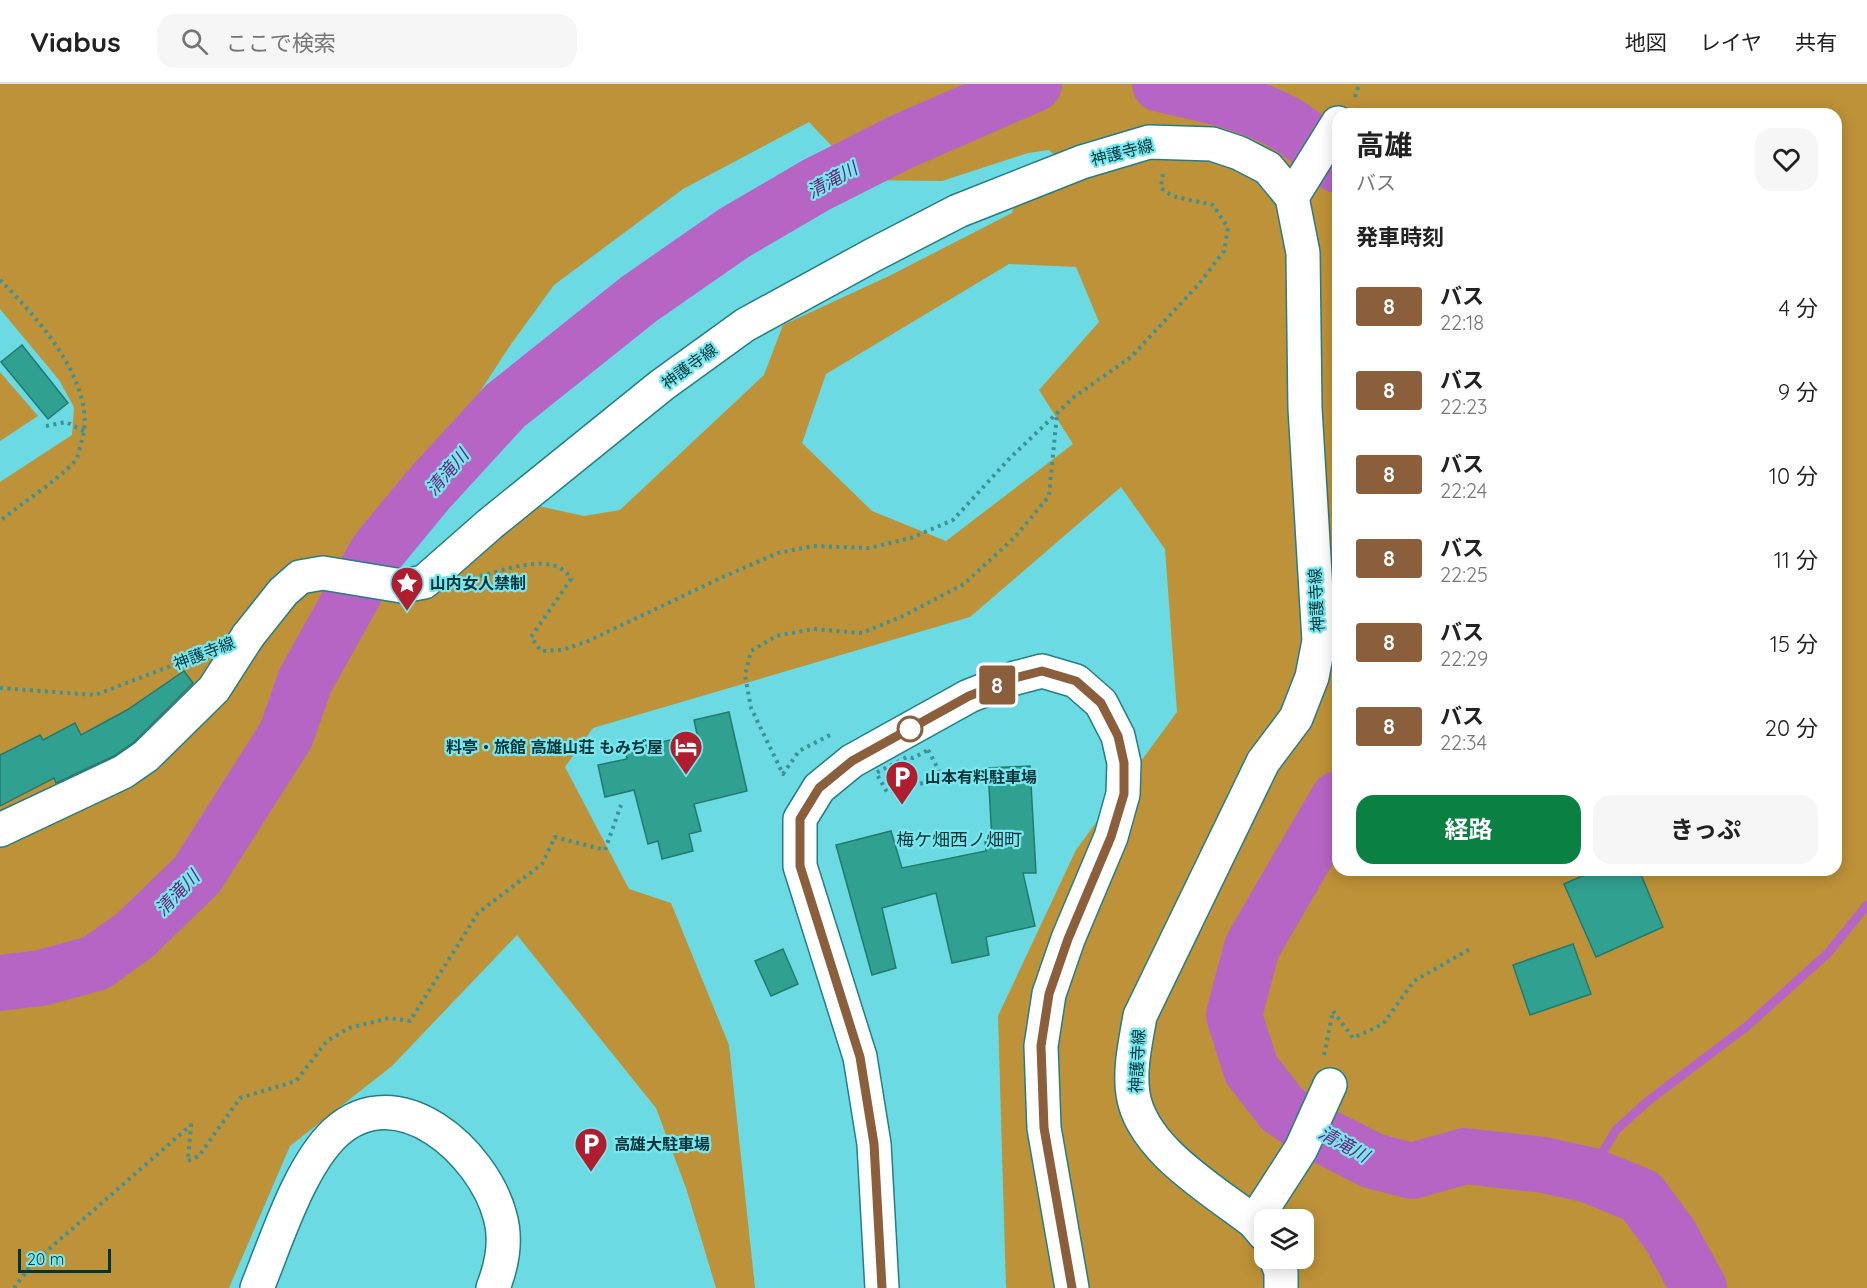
<!DOCTYPE html>
<html lang="ja">
<head>
<meta charset="utf-8">
<style>
  body { margin:0; font-family:Quicksand,"Noto Sans JP",sans-serif; background:#f6f6f6; color:#222; height:100vh; display:flex; flex-direction:column; font-size:22px; white-space:nowrap }
  * { box-sizing:border-box; margin:0 }
  p { font-size:20px; color:#767676 }
  .icon { flex:none; width:33px; height:33px; fill:none; stroke:currentColor; stroke-width:2; stroke-linecap:round; stroke-linejoin:round }
  .map { position:relative; flex:1; overflow:hidden }
  .drawer { position:absolute; left:1332px; top:24px; width:510px; height:768px; display:flex; flex-direction:column; background:#fff; border-radius:18px; box-shadow:0 3px 15px #0003 }
  .drawer>* { flex:none }
  .badge { padding:0 12px; border-radius:4px; font-size:21px; line-height:39px }
  .fabs { position:absolute; left:1254px; top:1125px; display:grid; gap:12px }
  .fabs a { display:grid; place-items:center; width:60px; height:60px; border-radius:12px; background:#fff; box-shadow:0 3px 15px #0003; font-size:30px }
  .scale { position:absolute; left:18px; bottom:15px; width:93px; box-sizing:border-box; padding-left:6px; border:3px solid #003539; border-top:0; font-size:16px; line-height:21px; white-space:nowrap; color:#003539; -webkit-text-stroke:4px #79e7ef; paint-order:stroke }
  .map>.badge { position:absolute; translate:-50% -50%; box-shadow:0 0 0 3px #fff }
  h2 { padding:0 24px; font-size:22px; line-height:54px }
  .round { display:grid; place-items:center; flex:none; width:63px; height:63px; border-radius:18px; background:#f6f6f6 }
  .head { display:flex; align-items:center; justify-content:space-between; height:102px; padding:0 24px }
  h1 { font-size:28px; font-weight:700; line-height:45px }
  .action { display:flex; gap:12px; margin-top:auto; padding:12px 24px }
  .action a { flex:1; height:69px; border-radius:18px; background:#0b8043; color:#fff; font-size:24px; font-weight:700; line-height:69px; text-align:center }
  .action a+a { background:#f6f6f6; color:#222 }
  ul { padding:0; list-style:none }
  li { display:flex; align-items:center; gap:18px; height:84px; padding:0 24px }
  li div { flex:1 }
  li b { display:block; font-size:22px }
  li em { font-style:normal }
  li .badge { min-width:66px; font-weight:700; text-align:center }
  header { display:flex; align-items:center; gap:36px; box-sizing:border-box; height:84px; padding:0 30px; background:#fff; border-bottom:2px solid #e0e0e0 }
  header strong { font-size:28px }
  nav { display:flex; gap:33px; margin-inline-start:auto; font-size:21px }
  .search { width:420px; height:54px; background:#f6f6f6; display:flex; align-items:center; gap:15px; box-sizing:border-box; padding:0 21px; border-radius:18px; color:#767676; font-size:22px }
  .map>svg:first-child { display:block }
  .green { fill:#be9238; fill-rule:evenodd }
  .lines { fill:none; stroke-linecap:round; stroke-linejoin:round }
  .stream { stroke:#b765c4; stroke-width:9 }
  .river { stroke:#b765c4; stroke-width:56 }
  .building { fill:#30a191; stroke:#24796d; stroke-width:1.5 }
  .minor-casing { stroke:#257e84; stroke-width:36 }
  .major-casing { stroke:#257e84; stroke-width:36 }
  .highway-casing { stroke:#257e84; stroke-width:36 }
  .path { stroke:#3c9298; stroke-width:4; stroke-dasharray:3 4.5; stroke-linecap:butt }
  .minor { stroke:#fff; stroke-width:33 }
  .major { stroke:#fff; stroke-width:33 }
  .highway { stroke:#fff; stroke-width:33 }
  .line-casing { stroke:#fff; stroke-width:14 }
  .line { stroke:#8b5e3c; stroke-width:9 }
  .stop-dot { fill:#fff; stroke:#8b5e3c; stroke-width:3 }
  .labels { text-anchor:middle; dominant-baseline:central; stroke-width:4.5; stroke-linejoin:round; paint-order:stroke }
  .street-label { font-size:16px; fill:#003539; stroke:#79e7ef }
  .poi-label { font-size:16px; font-weight:bold; fill:#003539; stroke:#79e7ef; text-anchor:start }
  .water-label { font-size:18px; font-style:italic; fill:#6b1f77; stroke:#79e7ef }
  .neighbourhood-label { font-size:18px; fill:#003539; stroke:#79e7ef }
</style>
</head>
<body>
<header>
<strong>Viabus</strong>
<div class="search"><svg class="icon" aria-label="search" viewBox="0 0 24 24"><circle cx="10" cy="10" r="6"/><path d="M15 15l6 6"/></svg>ここで検索</div>
<nav><a>地図</a><a>レイヤ</a><a>共有</a></nav>
</header>
<div class="map">
<svg width="1867" height="1204" viewBox="0 0 1867 1204">
  <rect width="100%" height="100%" fill="#6bdae2"/>
  <g class="green">
    <path d="M0,0H1867V1204H1006L998,932L1076,766L1177,628L1165,465L1121,403L970,533L593,644L565,683L629,805L671,819L729,961L755,1204H716L687,1107L656,1024L517,851L392,982L290,1062L229,1204H0V398L72,351L74,323L59,296L0,225ZM1338,30H1836V786H1338ZM809,38L864,96L942,97L1028,69L1049,66L1062,78L1018,111L1012,129L889,192L783,241L764,291L620,426L584,432L534,421L427,506L363,473L422,397L509,263L554,201L683,105ZM1009,180L1076,183L1099,238L1039,306L1073,360L946,457L872,427L802,359L826,290ZM1264,1136H1304V1174H1264Z"/>
    <path d="M0,288L38,332L0,357Z"/>
  </g>
  <g class="lines">
    <path class="stream" d="M1589,1091L1616,1046L1648,1017L1746,943L1828,869L1867,821"/>
    <g class="river">
      <path d="M1160,0C1200,9 1242,17 1279,36C1300,47 1320,65 1338,81"/>
      <path d="M1338,715L1252,863L1234,931L1251,985L1282,1025L1316,1048L1373,1077L1412,1087L1465,1072L1544,1081L1589,1091L1641,1112L1670,1151L1699,1204"/>
      <path d="M0,899L41,894L96,879L135,851L197,791L286,651L305,597L377,468L428,406L505,322L639,215L734,149L816,101L901,58L1034,0"/>
    </g>
  </g>
  <g class="building">
    <path d="M22,261L68,319L48,335L1,278Z"/>
    <path d="M184,587L193,599L134,658L114,672L56,699L54,694L0,722V671L40,651L43,656L75,639L81,651L127,626Z"/>
    <path d="M729,628L747,707L694,720L701,747L689,750L693,767L662,775L658,757L648,760L634,706L605,713L598,681L627,675L625,666L697,650L694,636Z"/>
    <path d="M1030,682L1036,789H1023L1035,842L986,853L989,871L952,879L936,809L882,824L896,884L872,891L836,761L891,747L902,784L986,767L985,758H992L988,684Z"/>
    <path d="M1596,786H1639L1663,843L1596,873L1564,800Z"/>
    <path d="M1573,860L1591,910L1530,931L1513,881Z"/>
    <path d="M783,865L798,900L771,912L755,877Z"/>
  </g>
  <g class="lines">
    <g class="minor-casing">
      <g id="minor">
        <path d="M1292,113L1338,39"/>
        <path d="M0,746L123,688L146,672L214,605L248,552"/>
        <path d="M1254,1138L1301,1065L1330,1001"/>
        <path d="M257,1204C276,1158 299,1083 335,1049C398,991 483,1068 500,1132C507,1156 502,1181 493,1204"/>
      </g>
    </g>
    <g class="major-casing">
      <g id="major">
        <path d="M248,552L283,508L300,493L323,489L402,502L424,498L490,440L662,301L745,241L873,171L958,127L1082,78L1149,58L1212,60L1239,69L1268,84L1292,113L1303,169L1305,324L1319,557L1312,593L1296,634L1263,678L1140,932C1136,956 1129,985 1133,1010C1141,1065 1213,1106 1254,1138L1264,1150"/>
        <path d="M1276,1174L1281,1188V1204"/>
      </g>
    </g>
    <g class="highway-casing">
      <path id="highway" d="M882,1204L874,1060L860,973L800,782V735L819,704L852,677L969,612L1015,594L1042,587L1076,597L1101,619L1118,652L1124,679L1123,710L1111,753L1068,855L1049,910L1041,962L1044,1044L1072,1204"/>
    </g>
    <g class="path">
      <path d="M1355,13L1359,0"/>
      <path d="M0,196C37,233 98,300 82,356C80,362 79,372 75,377C57,397 22,419 0,437"/>
      <path d="M46,342L66,338L84,347"/>
      <path d="M480,492C506,486 555,466 571,495L531,553L541,567L562,566L586,558L725,492L778,469L813,462L869,464L911,454L953,436L1010,374L1074,313L1131,273L1199,200L1224,167L1228,144L1213,121L1172,112L1161,104L1163,89"/>
      <path d="M0,604L95,611L197,572"/>
      <path d="M830,651L799,667L783,690L751,624L745,591L751,567L776,552L813,545L862,549L903,532L964,500L1015,453L1049,412L1057,330"/>
      <path d="M928,666L943,694L887,708L876,689L907,673L913,674Z"/>
      <path d="M1324,971L1333,927L1353,954L1383,940L1414,897L1470,865"/>
      <path d="M14,1204L32,1180L191,1041L188,1077L199,1072L240,1014L296,997L327,957L349,944L389,934L410,937L478,829L542,780L555,753L605,766L621,721"/>
    </g>
    <use href="#minor" class="minor"/>
    <use href="#major" class="major"/>
    <use href="#highway" class="highway"/>
  </g>
  <g class="lines">
    <g class="line-casing">
      <path id="line" d="M882,1204L874,1060L860,973L800,782V735L819,704L852,677L969,612L1015,594L1042,587L1076,597L1101,619L1118,652L1124,679V710L1111,753L1068,855L1049,910L1041,962L1044,1044L1072,1204"/>
    </g>
    <use href="#line" class="line"/>
  </g>
  <defs>
    <g id="sight-pin" transform="scale(1.725)"><path d="M0 17L-7.5 6A9.5 9.5 0 1 1 7.5 6Z" fill="#b01d2f" stroke="#79e7ef"/><path d="M0-6L1.8-2.2L6-1.7L2.9 1.2L3.7 5.4L0 3.3L-3.7 5.4L-2.9 1.2L-6-1.7L-1.8-2.2Z" fill="#fff"/></g>
    <g id="hotel-pin" transform="scale(1.725)"><path d="M0 17L-7.5 6A9.5 9.5 0 1 1 7.5 6Z" fill="#b01d2f" stroke="#79e7ef"/><path d="M-6-4.5h1.5V1H6V5H4.5V3h-9V5H-6ZM-4 0a1.8 1.8 0 1 1 3.6 0ZM.5 0V-2.5h3Q6-2.5 6 0Z" fill="#fff"/></g>
    <g id="parking-pin" transform="scale(1.725)"><path d="M0 17L-7.5 6A9.5 9.5 0 1 1 7.5 6Z" fill="#b01d2f" stroke="#79e7ef"/><path d="M-3.5-5.5H1a3.5 3.5 0 0 1 0 7H-1V5.5H-3.5ZM-1-3.4V-.6H.8a1.4 1.4 0 0 0 0-2.8Z" fill="#fff"/></g>
  </defs>
  <g fill-rule="evenodd">
    <use href="#sight-pin" x="407" y="499"/>
    <use href="#hotel-pin" x="686" y="663"/>
    <use href="#parking-pin" x="902" y="693"/>
    <use href="#parking-pin" x="591" y="1060"/>
  </g>
  <circle class="stop-dot" cx="910" cy="645" r="12"/>
  <g class="labels">
    <g class="street-label">
      <text transform="translate(1122 68) rotate(-14)">神護寺線</text>
      <text transform="translate(689 282) rotate(-36)">神護寺線</text>
      <text transform="translate(1316 516) rotate(-93)">神護寺線</text>
      <text transform="translate(204 569) rotate(-21)">神護寺線</text>
      <text transform="translate(1137 977) rotate(-87)">神護寺線</text>
    </g>
    <g class="poi-label">
      <text x="430" y="499">山内女人禁制</text>
      <text x="663" y="663" text-anchor="end">料亭・旅館 高雄山荘 もみぢ屋</text>
      <text x="925" y="693">山本有料駐車場</text>
      <text x="614" y="1060">高雄大駐車場</text>
    </g>
    <g class="water-label">
      <text transform="translate(832 96) rotate(-29)">清滝川</text>
      <text transform="translate(447 388) rotate(-49)">清滝川</text>
      <text transform="translate(177 809) rotate(-46)">清滝川</text>
      <text transform="translate(1344 1060) rotate(29)">清滝川</text>
    </g>
    <g class="neighbourhood-label">
      <text x="959" y="755">梅ケ畑西ノ畑町</text>
    </g>
  </g>
</svg>
<div class="fabs">
<a><svg class="icon" aria-label="layers" viewBox="0 0 24 24"><path d="M12 4l9 5-9 5-9-5zM3 14l9 5 9-5"/></svg></a>
</div>
<div class="scale">20 m</div>
<b class="badge" style="left:997px;top:601px;background:#8b5e3c;color:#fff">8</b>
<section class="drawer">
<div class="head"><div><h1>高雄</h1><p>バス</p></div><a class="round"><svg class="icon" aria-label="heart" viewBox="0 0 24 24"><path d="M12 20l-8-8c-3-5 5-10 8-4 3-6 11-1 8 4z"/></svg></a></div>
<h2>発車時刻</h2>
<ul>
<li><span class="badge" style="background:#8b5e3c;color:#fff">8</span><div><b>バス</b><p>22:18</p></div><em>4 分</em></li>
<li><span class="badge" style="background:#8b5e3c;color:#fff">8</span><div><b>バス</b><p>22:23</p></div><em>9 分</em></li>
<li><span class="badge" style="background:#8b5e3c;color:#fff">8</span><div><b>バス</b><p>22:24</p></div><em>10 分</em></li>
<li><span class="badge" style="background:#8b5e3c;color:#fff">8</span><div><b>バス</b><p>22:25</p></div><em>11 分</em></li>
<li><span class="badge" style="background:#8b5e3c;color:#fff">8</span><div><b>バス</b><p>22:29</p></div><em>15 分</em></li>
<li><span class="badge" style="background:#8b5e3c;color:#fff">8</span><div><b>バス</b><p>22:34</p></div><em>20 分</em></li>
</ul>
<div class="action"><a>経路</a><a>きっぷ</a></div>
</section>
</div>
</body>
</html>
